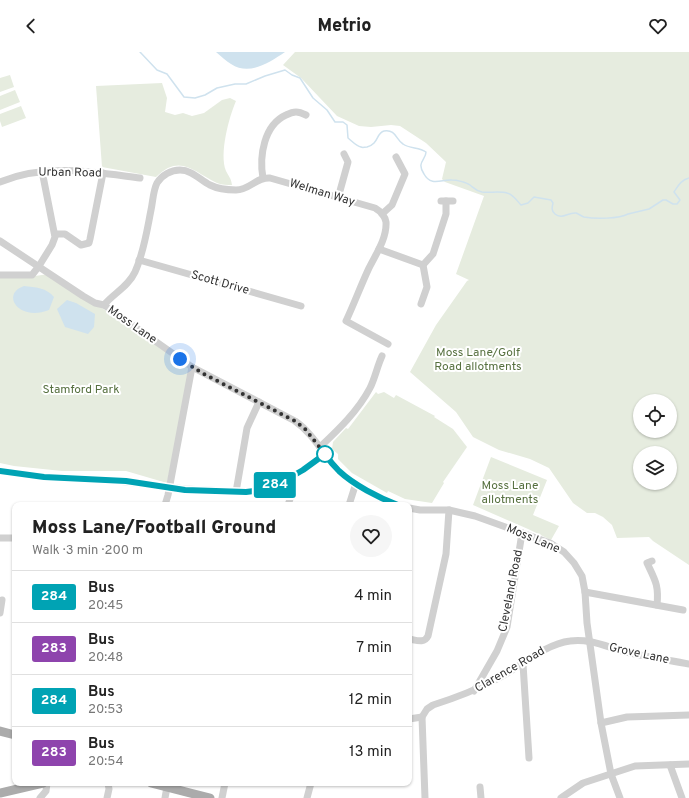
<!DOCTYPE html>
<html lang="en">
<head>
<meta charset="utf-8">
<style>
  body { margin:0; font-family:Overpass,sans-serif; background:#f6f6f6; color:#222; height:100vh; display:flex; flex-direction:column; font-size:15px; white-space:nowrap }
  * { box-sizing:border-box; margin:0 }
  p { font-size:13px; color:#767676 }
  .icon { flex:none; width:22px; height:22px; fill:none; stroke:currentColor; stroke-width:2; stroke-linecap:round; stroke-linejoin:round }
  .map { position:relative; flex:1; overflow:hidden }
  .details { position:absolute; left:12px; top:450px; width:400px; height:284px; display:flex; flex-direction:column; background:#fff; border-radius:8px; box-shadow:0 1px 3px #0004 }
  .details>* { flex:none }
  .badge { padding:0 8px; border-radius:3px; font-size:14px; line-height:26px }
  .tools { position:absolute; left:633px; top:342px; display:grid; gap:8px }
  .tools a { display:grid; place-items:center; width:44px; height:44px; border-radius:50%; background:#fff; box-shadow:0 1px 3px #0004; font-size:20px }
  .you { position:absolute; width:20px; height:20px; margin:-10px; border:3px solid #fff; border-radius:50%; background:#1a73e8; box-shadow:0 0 0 6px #1a73e833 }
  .map>.badge { position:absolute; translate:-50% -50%; box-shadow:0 0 0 2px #fff }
  .round { display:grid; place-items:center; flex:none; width:42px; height:42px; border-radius:21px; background:#f6f6f6 }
  .headline { display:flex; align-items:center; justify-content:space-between; height:68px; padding:0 20px }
  h1 { font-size:19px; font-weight:800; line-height:30px }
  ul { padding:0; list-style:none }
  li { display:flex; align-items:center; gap:12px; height:52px; padding:0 20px; border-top:1px solid #e0e0e0 }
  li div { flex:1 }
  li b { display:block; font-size:15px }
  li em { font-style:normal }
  li .badge { min-width:44px; font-weight:700; text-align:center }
  header { display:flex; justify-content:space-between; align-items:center; height:52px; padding:0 20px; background:#fff; font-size:18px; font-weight:800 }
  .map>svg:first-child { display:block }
  .green { fill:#e6ecdf; fill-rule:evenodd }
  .water { fill:#cfe2ee }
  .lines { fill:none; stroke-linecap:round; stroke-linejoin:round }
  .stream { stroke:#cfe2ee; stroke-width:1.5 }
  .minor { stroke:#d0d0d0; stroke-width:7 }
  .major { stroke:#ababab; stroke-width:9 }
  .line-casing { stroke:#fff; stroke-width:9 }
  .line { stroke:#00a3b4; stroke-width:6 }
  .walk { stroke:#333; stroke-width:4; stroke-dasharray:0 7.2 }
  .stop-dot { fill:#fff; stroke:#00a3b4; stroke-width:2 }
  .labels { text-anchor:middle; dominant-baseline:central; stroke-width:4; stroke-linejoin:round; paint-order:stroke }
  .street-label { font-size:12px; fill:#333; stroke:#fff }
  .park-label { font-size:12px; fill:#56703f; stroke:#fff }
</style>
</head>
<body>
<header><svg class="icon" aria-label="back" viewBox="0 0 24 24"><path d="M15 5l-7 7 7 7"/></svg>Metrio<svg class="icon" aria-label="heart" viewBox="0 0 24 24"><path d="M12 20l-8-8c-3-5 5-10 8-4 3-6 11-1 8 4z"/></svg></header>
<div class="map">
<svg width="689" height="746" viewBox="0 0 689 746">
  <rect width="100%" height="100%" fill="#fff"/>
  <g class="green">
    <path d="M295,0H689V513L653,489L649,485L617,486L612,473L603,465L595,461H587L573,451L549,416L530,407L499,398L473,385L456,360L410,320L436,273L467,229L469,228L456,222L484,144L445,130L442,127L446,110L426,91L400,74L391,73L371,75L359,74L337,64L301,26L283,13ZM640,349H670V379H640ZM640,401H670V431H640Z"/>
    <path d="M10,23L14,35L0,40V26Z"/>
    <path d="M162,31L167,46L165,60L175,63L183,61L192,64L204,61L222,48L230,46L236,49C229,65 219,102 226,119C229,125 231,126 232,133C227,133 222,133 217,131C194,120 180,101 156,125L102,115L96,34Z"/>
    <path d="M15,38L20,50L0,58V44Z"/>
    <path d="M21,54L26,66L2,75L0,69V62Z"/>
    <path d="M49,222L122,269L190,317L167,431L126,419H62L14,414L0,411V225H28Z"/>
    <path d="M376,340L378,342L384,340L394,346L396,343L435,364L434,365L453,377L467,395L443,430L444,431L432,451L405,447L388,439L387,441L352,421L338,407V402L332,397L333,390L346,376L348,377Z"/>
    <path d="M491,405L547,428L533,463L559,474L551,488L528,477L473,453Z"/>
  </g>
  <g class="water">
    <path d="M216,0H285C269,11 249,24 231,12C226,9 221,4 216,0Z"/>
    <path d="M24,234C35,235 47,236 54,245L49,258C19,270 0,242 24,234Z"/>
    <path d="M67,248L76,251L95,262L94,275L88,282L65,275L57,257Z"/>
  </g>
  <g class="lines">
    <path class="stream" d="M140,0L157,18L167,22L184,45L195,46L205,43L217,36L235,32H246L265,24L285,18L292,23L300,26L313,46L327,58L335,70H343L347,73L348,86C352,89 356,94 361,95C363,96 364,95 367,95C379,92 376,81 384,79C396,77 396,88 403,92C410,97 419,95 426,100C426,108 416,110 424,122C431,135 442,127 452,128C456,128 466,130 470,133C474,136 476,139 482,140C490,141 500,139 507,141C513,142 517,149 521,153L528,151L534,145L551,148L553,151C552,155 551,159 555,162C562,168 568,160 576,161C579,162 581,164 584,165C595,167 619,167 628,162L649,157L663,148H666L673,152H677L680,148L674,140C678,134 681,128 689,126"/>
    <g class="minor">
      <path d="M263,126C259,104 264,73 286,63C294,59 298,59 306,63"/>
      <path d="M0,130C46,111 93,120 140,126"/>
      <path d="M338,146L348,110L344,102"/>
      <path d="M441,149H453"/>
      <path d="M382,162L392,153L405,122L396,105"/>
      <path d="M55,182H65L81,193L89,191L90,187L103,121"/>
      <path d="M0,189L83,244L95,251L104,253L192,315L295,369C311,380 321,398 333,413C348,430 377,445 398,453"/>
      <path d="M379,197L423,213"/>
      <path d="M139,208L301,254"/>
      <path d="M423,213L433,202L446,162V149"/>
      <path d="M0,223H32L39,214L52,193L55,185L42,119"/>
      <path d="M421,252L427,235L423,213"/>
      <path d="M104,253C114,241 128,235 135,220C144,200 147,178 151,158C153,149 153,139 157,131C162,123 171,118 180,118C192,118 200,128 210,133C218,137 228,138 236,138C250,138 256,125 270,126L375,156C380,159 385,164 386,170C387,186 376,202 369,216C361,233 354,252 346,269L388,292"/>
      <path d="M320,395C338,378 358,359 370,336C375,326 377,315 382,304"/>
      <path d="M0,419L44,425L118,429L185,437L247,440L262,438L277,433L303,418L325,402"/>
      <path d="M236,440L247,376L259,350"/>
      <path d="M165,453L168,443L192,315"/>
      <path d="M288,453L293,438L288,427"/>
      <path d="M349,453L356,431"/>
      <path d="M409,456L420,458H449L475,464L550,491L564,500L574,511L582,524L585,540L587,571L601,671L611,722L620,746"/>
      <path d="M0,486H15"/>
      <path d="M652,509L647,511C655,528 659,533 657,553"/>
      <path d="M585,540L683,558"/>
      <path d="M0,561L2,548"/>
      <path d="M409,587C416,588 424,592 428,584L446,502L449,458"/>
      <path d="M523,612L529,706"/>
      <path d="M474,639L497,599L507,575L522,481"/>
      <path d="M409,667L422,665"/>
      <path d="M601,671L627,665L689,663"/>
      <path d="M670,713L682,746"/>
      <path d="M480,735L481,746"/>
      <path d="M40,746L46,739L47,731"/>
      <path d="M107,746L109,737L108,731"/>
      <path d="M165,746L167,735"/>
      <path d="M222,746L225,731"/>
      <path d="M307,746L311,731"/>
      <path d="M425,746L422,665L427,657L433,653C455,646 476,638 497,627C520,615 545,592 570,589C589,586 607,595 626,600C647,605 668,608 689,612"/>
      <path d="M561,746L583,731L635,714L689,712"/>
    </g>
    <g class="major">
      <path d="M0,679L15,683"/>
      <path d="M151,731L210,746"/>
      <path d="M0,741L43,731"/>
    </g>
  </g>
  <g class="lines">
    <g class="line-casing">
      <path id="line" d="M0,419L44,425L126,429L185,438L246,440L262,438L277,433L303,418L325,402C329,408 334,414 339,419C354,433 379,446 398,453"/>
    </g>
    <use href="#line" class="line"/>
    <path class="walk" d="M180,307L202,321L295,369L305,377L325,402"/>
  </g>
  <circle class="stop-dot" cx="325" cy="402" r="8"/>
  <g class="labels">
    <g class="street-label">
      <text transform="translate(70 121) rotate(1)">Urban Road</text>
      <text transform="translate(322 141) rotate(17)">Welman Way</text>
      <text transform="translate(220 231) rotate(16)">Scott Drive</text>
      <text transform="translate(132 273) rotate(35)">Moss Lane</text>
      <text transform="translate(533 487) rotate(23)">Moss Lane</text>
      <text transform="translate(511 539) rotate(-79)">Cleveland Road</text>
      <text transform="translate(639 602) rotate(12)">Grove Lane</text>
      <text transform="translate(510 618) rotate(-30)">Clarence Road</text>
    </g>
    <g class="park-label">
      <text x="478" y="301">Moss Lane/Golf<tspan x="478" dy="14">Road allotments</tspan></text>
      <text x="81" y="338">Stamford Park</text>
      <text x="510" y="434">Moss Lane<tspan x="510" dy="14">allotments</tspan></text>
    </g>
  </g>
</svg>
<div class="tools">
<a><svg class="icon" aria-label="locate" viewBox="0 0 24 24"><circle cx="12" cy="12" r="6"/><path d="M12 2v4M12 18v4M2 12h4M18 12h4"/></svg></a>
<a><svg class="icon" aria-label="layers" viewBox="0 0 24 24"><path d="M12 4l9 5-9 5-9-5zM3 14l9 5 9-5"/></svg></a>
</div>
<div class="you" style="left:180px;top:307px"></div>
<b class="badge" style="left:275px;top:433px;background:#00a3b4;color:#fff">284</b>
<section class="details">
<div class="headline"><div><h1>Moss Lane/Football Ground</h1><p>Walk · 3 min · 200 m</p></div><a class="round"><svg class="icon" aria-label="heart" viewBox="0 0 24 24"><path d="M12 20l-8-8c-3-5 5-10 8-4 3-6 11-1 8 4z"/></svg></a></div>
<ul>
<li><span class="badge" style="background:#00a3b4;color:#fff">284</span><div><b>Bus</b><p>20:45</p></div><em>4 min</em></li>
<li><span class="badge" style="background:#8e44ad;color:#fff">283</span><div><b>Bus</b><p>20:48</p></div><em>7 min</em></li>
<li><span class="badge" style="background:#00a3b4;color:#fff">284</span><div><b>Bus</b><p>20:53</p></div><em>12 min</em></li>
<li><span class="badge" style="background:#8e44ad;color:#fff">283</span><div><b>Bus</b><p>20:54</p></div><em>13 min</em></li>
</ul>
</section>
</div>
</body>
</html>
